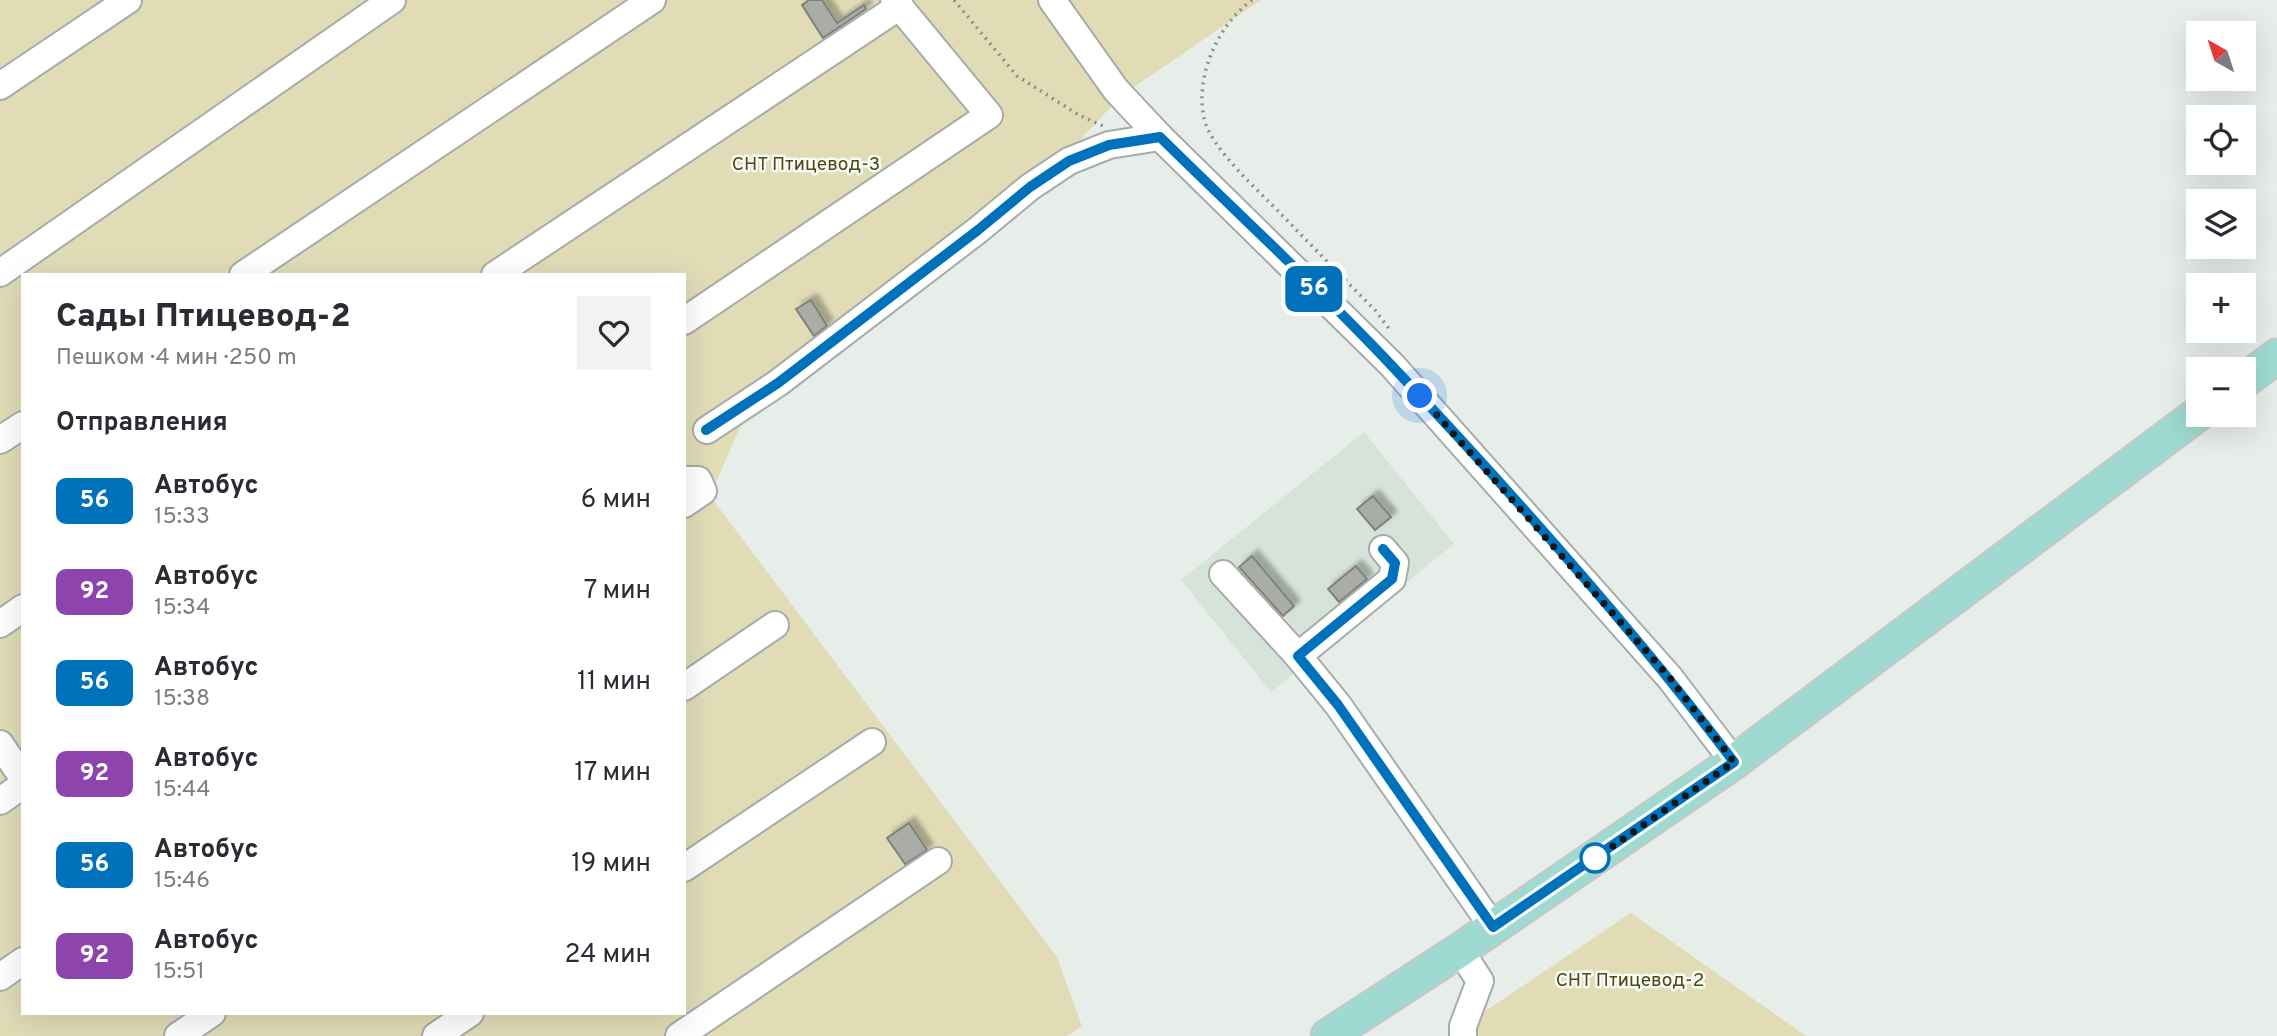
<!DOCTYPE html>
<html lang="ru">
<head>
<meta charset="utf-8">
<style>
  body { margin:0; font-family:Overpass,sans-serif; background:#f2f2f3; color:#2b2b33; height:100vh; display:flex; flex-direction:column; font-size:26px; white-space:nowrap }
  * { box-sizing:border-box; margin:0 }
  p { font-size:23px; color:#7c7c81 }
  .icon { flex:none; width:38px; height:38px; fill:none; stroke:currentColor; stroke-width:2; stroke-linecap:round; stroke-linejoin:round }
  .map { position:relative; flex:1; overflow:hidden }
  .sheet { position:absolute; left:21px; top:273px; width:665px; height:742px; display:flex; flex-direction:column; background:#fff; border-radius:0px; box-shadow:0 7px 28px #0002 }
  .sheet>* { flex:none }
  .badge { padding:0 14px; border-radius:10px; font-size:24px; line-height:46px }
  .needle { width:46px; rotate:321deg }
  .tools { position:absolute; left:2186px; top:21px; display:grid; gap:14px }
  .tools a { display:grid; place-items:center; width:70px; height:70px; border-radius:0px; background:#fff; box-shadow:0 7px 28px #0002; font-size:35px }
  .you { position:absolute; width:35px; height:35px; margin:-18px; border:5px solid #fff; border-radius:50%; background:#1a73e8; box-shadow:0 0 0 10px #1a73e833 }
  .map>.badge { position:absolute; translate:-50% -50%; box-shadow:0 0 0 4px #fff }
  h2 { padding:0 35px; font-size:26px; line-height:63px }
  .round { display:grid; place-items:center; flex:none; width:74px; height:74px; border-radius:0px; background:#f2f2f3 }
  .overview { display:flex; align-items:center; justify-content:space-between; height:119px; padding:0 35px }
  h1 { font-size:33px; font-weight:800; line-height:52px }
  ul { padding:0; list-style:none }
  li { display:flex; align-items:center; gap:21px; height:91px; padding:0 35px }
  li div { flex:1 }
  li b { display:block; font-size:26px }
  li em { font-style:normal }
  li .badge { min-width:77px; font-weight:700; text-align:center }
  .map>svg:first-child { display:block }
  .built { fill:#d6e3da }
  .green { fill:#e1dcb6; fill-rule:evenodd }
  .building { fill:#aaada7; stroke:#7f827c; stroke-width:2; filter:url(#shadow) }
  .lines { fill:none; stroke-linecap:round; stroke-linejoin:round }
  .minor-casing { stroke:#a6aca8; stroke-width:30 }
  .major-casing { stroke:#c7c7c7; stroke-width:37 }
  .path { stroke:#898e8b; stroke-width:3.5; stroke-dasharray:2 5; stroke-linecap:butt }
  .minor { stroke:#fff; stroke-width:26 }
  .major { stroke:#9edad1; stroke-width:33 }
  .line-casing { stroke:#fff; stroke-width:16 }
  .line { stroke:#0072bc; stroke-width:10 }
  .walk { stroke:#141615; stroke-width:7; stroke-dasharray:0 12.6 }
  .stop-dot { fill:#fff; stroke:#0072bc; stroke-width:3.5 }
  .labels { text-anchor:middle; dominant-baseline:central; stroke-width:5; stroke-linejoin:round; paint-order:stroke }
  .park-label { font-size:19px; fill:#504812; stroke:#f5fbf6 }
</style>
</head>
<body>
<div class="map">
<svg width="2277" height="1036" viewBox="0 0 2277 1036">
  <defs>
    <filter id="shadow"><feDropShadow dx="6" dy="-6" stdDeviation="2" flood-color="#0004"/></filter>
  </defs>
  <rect width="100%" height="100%" fill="#e7eee9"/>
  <path class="built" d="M1364,432L1454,544L1271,692L1181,580Z"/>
  <g class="green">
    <path d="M0,0H1261L1121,96L1014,211L741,425L710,496L1057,957L1082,1026L1067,1036H0ZM23,275H684V1013H23Z"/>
    <path d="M1631,913L1806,1036H1447L1463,1026Z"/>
  </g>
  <g class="building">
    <path d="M809,0H822L837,23L864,5L866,9L823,38L802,5Z"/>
    <path d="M811,300L827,326L814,336L796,309Z"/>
    <path d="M1373,496L1391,517L1375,530L1357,509Z"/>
    <path d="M1252,556L1294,606L1283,616L1239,567Z"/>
    <path d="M1356,566L1367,579L1339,602L1328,589Z"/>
    <path d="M909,823L927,850L905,864L887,838Z"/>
  </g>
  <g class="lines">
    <g class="minor-casing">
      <g id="minor">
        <path d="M1052,0L1116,90L1160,137L1392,365L1670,678L1734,762"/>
        <path d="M0,86L128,0"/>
        <path d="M0,273L392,0"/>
        <path d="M243,275L652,0"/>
        <path d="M495,275L900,6"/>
        <path d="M684,321L989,115L894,0"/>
        <path d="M707,430L778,383L978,230L1030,187L1069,161L1109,145L1160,137"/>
        <path d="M0,440L23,425"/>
        <path d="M684,480H698L703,491L684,504"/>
        <path d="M1223,574L1298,656L1338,705L1493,927"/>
        <path d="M0,624L23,608"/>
        <path d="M1298,656L1392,579L1395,563L1383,549"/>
        <path d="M684,687L775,625"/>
        <path d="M0,744L23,778"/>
        <path d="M0,801L23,785"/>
        <path d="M684,868L872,742"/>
        <path d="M1460,950L1480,981L1463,1026V1036"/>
        <path d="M0,977L23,961"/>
        <path d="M178,1036L212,1013"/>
        <path d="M436,1036L470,1013"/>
        <path d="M679,1036L938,861"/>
      </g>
    </g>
    <g class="major-casing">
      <g id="major">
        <path d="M2244,381L2277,356"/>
        <path d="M1328,1036L1460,950L1734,762L2198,414"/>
      </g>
    </g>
    <g class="path">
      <path d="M954,0L1017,76L1079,115L1103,126"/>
      <path d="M1252,0C1218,25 1195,75 1204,118C1210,148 1260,192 1281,214C1312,246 1343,278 1375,310L1390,330"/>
    </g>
    <use href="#minor" class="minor"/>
    <use href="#major" class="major"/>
  </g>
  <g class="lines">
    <g class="line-casing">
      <path id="line" d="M706,430L778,383L978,230L1030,187L1069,161L1109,145L1160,137C1237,213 1318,287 1393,367C1512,493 1629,624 1734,762L1493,927L1338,705L1298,656L1392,579L1395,563L1383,549"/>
    </g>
    <use href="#line" class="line"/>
    <path class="walk" d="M1420,396L1670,678L1734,762L1587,864L1595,858"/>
  </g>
  <circle class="stop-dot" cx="1595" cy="858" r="14"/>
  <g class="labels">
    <g class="park-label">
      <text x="806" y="165">СНТ Птицевод-3</text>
      <text x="1630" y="981">СНТ Птицевод-2</text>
    </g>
  </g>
</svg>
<div class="tools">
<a><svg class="needle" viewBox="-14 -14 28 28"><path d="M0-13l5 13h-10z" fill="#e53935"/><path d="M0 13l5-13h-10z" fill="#7c7c81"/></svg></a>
<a><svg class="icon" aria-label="locate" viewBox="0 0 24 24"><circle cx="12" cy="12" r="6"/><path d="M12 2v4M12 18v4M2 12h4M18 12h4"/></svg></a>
<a><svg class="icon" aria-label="layers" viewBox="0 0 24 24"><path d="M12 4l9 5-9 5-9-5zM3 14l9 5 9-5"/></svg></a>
<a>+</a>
<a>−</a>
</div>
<div class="you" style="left:1420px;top:396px"></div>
<b class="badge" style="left:1314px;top:289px;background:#0072bc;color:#fff">56</b>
<section class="sheet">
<div class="overview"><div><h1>Сады Птицевод-2</h1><p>Пешком · 4 мин · 250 m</p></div><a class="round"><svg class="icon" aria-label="heart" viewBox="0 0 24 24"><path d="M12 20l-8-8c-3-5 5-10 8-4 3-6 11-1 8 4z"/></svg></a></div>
<h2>Отправления</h2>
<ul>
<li><span class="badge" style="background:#0072bc;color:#fff">56</span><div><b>Автобус</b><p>15:33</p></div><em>6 мин</em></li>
<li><span class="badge" style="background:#8e44ad;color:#fff">92</span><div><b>Автобус</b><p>15:34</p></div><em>7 мин</em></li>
<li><span class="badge" style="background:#0072bc;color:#fff">56</span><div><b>Автобус</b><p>15:38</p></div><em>11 мин</em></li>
<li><span class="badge" style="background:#8e44ad;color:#fff">92</span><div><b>Автобус</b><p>15:44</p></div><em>17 мин</em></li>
<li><span class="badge" style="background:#0072bc;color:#fff">56</span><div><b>Автобус</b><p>15:46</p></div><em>19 мин</em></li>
<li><span class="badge" style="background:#8e44ad;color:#fff">92</span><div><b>Автобус</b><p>15:51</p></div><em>24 мин</em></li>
</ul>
</section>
</div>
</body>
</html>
